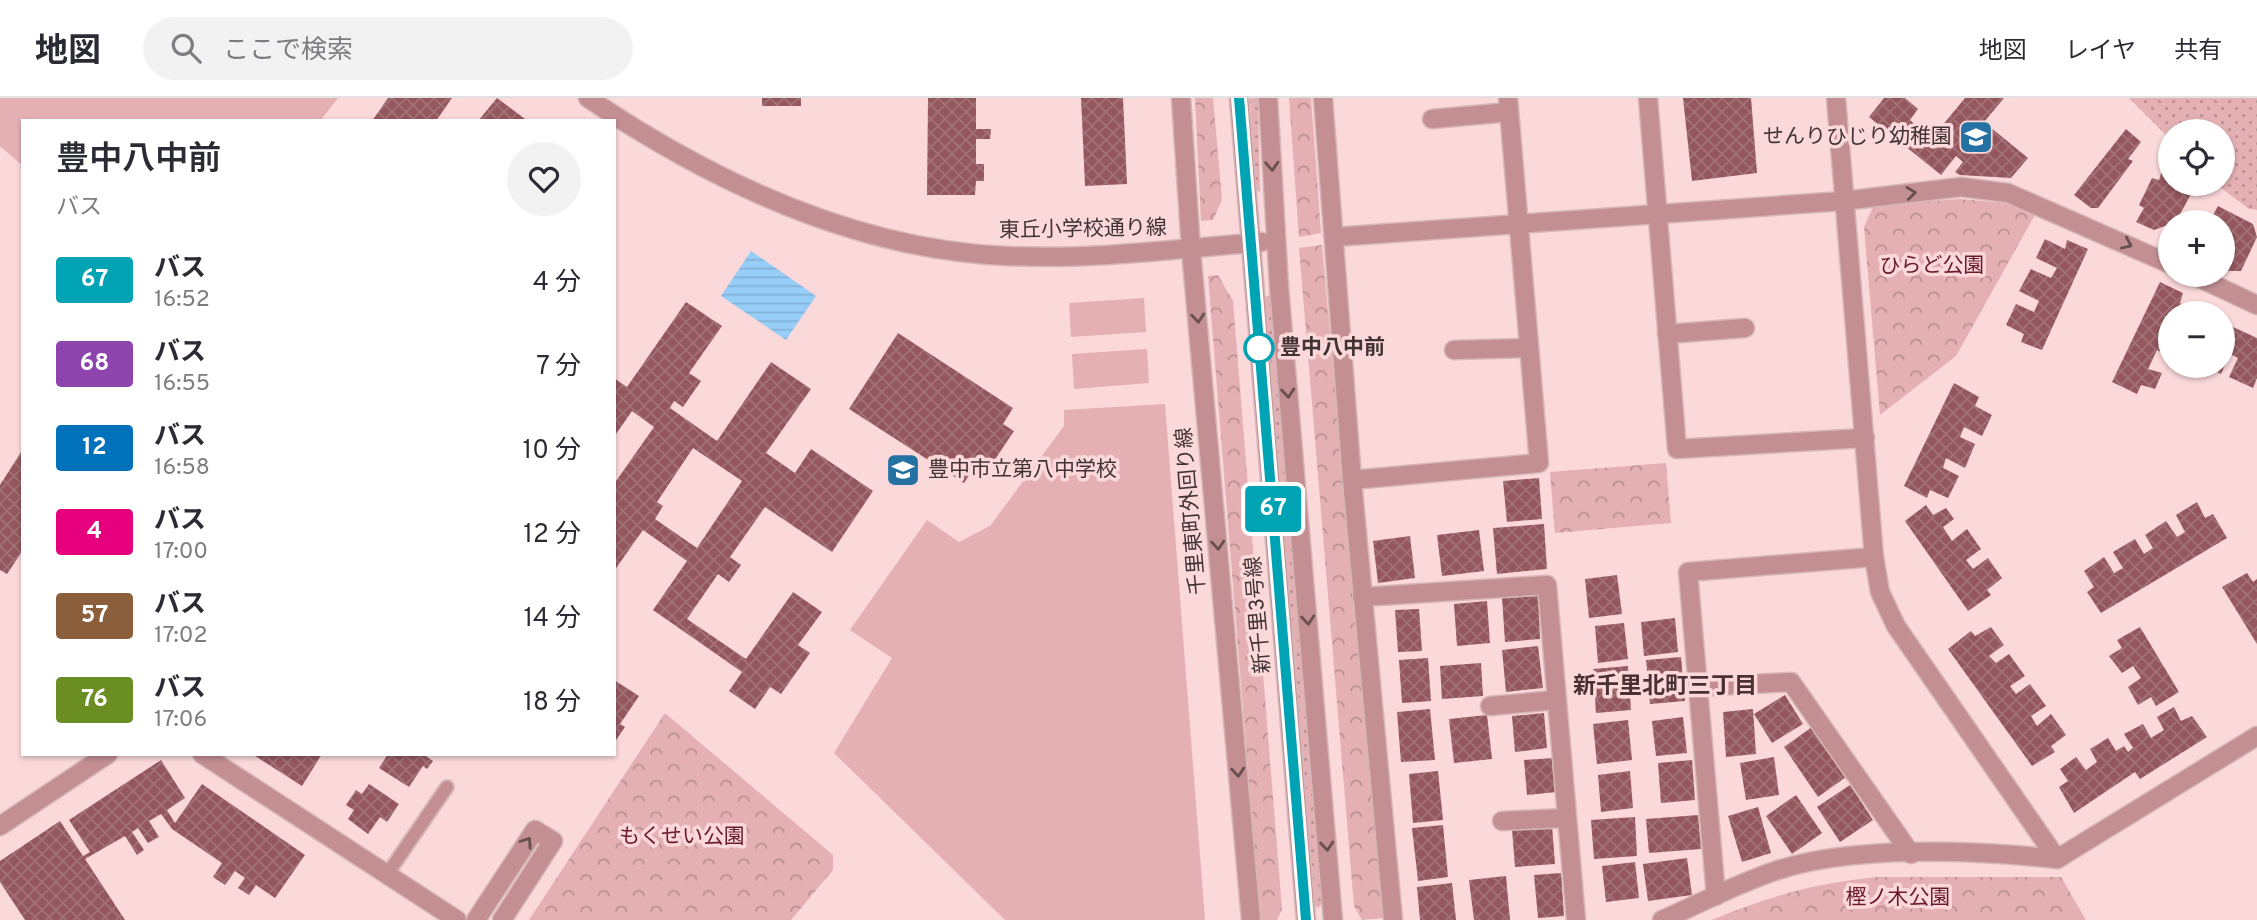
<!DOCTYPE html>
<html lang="ja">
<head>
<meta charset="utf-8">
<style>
  body { margin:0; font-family:Overpass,"Noto Sans JP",sans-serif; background:#f2f2f3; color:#2b2b33; height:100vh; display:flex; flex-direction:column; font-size:26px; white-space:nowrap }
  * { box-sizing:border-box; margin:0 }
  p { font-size:23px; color:#7c7c81 }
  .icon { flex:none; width:38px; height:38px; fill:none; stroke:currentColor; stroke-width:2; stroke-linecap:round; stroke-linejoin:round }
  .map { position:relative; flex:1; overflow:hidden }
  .details { position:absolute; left:21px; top:21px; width:595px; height:637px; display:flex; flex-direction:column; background:#fff; border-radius:0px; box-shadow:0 2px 5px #0004 }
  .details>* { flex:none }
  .badge { padding:0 14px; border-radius:5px; font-size:24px; line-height:46px }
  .controls { position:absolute; left:2158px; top:21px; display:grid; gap:14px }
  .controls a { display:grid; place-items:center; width:77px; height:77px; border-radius:50%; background:#fff; box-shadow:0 2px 5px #0004; font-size:35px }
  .map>.badge { position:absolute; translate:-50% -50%; box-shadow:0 0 0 4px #fff }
  .round { display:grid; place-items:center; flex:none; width:74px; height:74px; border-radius:37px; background:#f2f2f3 }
  .overview { display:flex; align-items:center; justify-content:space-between; height:119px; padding:0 35px }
  h1 { font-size:33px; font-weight:600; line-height:52px }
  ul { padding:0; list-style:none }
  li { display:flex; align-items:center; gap:21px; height:84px; padding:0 35px }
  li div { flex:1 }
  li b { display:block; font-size:26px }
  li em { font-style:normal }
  li .badge { min-width:77px; font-weight:700; text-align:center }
  header { display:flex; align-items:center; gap:42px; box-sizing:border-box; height:98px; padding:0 35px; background:#fff; border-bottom:2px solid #e1e1e2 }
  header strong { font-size:33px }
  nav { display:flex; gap:38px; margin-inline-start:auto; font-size:24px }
  .search { width:490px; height:63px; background:#f2f2f3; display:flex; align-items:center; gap:18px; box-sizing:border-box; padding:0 24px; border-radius:38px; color:#7c7c81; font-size:26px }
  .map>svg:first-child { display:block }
  .grass { fill:url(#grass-dots) }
  .forest { fill:url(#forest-crowns) }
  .pitch { fill:#e4b0b4 }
  .water { fill:url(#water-rules) }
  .building { fill:url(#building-cross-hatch); fill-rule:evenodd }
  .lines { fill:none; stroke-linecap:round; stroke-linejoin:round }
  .service-casing { stroke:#d6b7b9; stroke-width:16 }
  .minor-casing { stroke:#d6b7b9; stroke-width:21 }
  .tertiary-casing { stroke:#d6b7b9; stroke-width:21 }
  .service { stroke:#c38f93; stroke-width:12 }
  .minor { stroke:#c38f93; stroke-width:18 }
  .tertiary { stroke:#c38f93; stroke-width:18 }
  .oneway { stroke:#684f50 }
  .line-casing { stroke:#fff; stroke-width:16 }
  .line { stroke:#00a3b4; stroke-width:10 }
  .stop-dot { fill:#fff; stroke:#00a3b4; stroke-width:3.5 }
  .labels { text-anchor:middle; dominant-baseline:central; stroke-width:7; stroke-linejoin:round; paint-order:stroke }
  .poi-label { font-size:21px; fill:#413334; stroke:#fbd8da; text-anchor:end }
  .street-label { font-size:21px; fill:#413334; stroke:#fbd8da }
  .park-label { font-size:21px; fill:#6a1a2b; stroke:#fbd8da }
  .stop-label { font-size:21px; font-weight:bold; fill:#413334; stroke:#fbd8da; text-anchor:start }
  .neighbourhood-label { font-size:23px; font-weight:bold; fill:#4c3134; stroke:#fbd8da }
</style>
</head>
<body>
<header>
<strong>地図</strong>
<div class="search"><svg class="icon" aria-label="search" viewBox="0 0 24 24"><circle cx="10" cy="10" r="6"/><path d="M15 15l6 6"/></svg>ここで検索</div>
<nav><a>地図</a><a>レイヤ</a><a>共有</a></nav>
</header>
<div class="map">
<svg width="2257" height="822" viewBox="0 0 2257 822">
  <defs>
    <pattern id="grass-dots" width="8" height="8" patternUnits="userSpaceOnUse" patternTransform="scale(1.75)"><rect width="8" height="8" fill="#e4b0b4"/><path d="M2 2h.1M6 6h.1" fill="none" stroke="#ba9093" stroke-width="1.8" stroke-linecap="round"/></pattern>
    <pattern id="forest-crowns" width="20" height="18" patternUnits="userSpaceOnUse" patternTransform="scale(1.75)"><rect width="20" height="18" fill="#e4b0b4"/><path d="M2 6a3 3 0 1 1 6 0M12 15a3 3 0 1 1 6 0" fill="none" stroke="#ba9093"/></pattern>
    <pattern id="water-rules" width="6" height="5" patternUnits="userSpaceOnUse" patternTransform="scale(1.75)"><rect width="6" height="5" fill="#97cef8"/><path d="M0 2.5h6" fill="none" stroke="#83b1d5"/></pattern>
    <pattern id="building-cross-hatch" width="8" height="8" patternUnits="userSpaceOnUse" patternTransform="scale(1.75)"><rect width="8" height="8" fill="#95575e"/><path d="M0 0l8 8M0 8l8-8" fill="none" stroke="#a17277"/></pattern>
  </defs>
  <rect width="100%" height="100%" fill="#fbd8da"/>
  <g class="grass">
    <path d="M1250,0H1258L1260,94L1255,91Z"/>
    <path d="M2129,0H2257V112L2249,111L2216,86H2222V33H2170V41Z"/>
    <path d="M1270,197L1322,806L1318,810L1315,808L1308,727L1265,203V199Z"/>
  </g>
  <g class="forest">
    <path d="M1195,0H1213L1222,102L1213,122L1201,123Z"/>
    <path d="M1289,0H1311L1321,135L1299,139Z"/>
    <path d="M1960,101L2004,105L2036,115L1956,258L1880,317L1864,129L1874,107Z"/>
    <path d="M1322,147L1384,820L1362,822L1354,808L1299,150Z"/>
    <path d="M1218,177L1233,203L1282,811L1277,822H1260L1208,178Z"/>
    <path d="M1666,365L1671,425L1555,435L1550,374Z"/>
    <path d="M665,615L833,757V772L791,822H529Z"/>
    <path d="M1876,779H2061L2086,822H1711C1771,798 1811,786 1876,779Z"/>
  </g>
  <g class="pitch">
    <path d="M0,0H338L320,23H23V68L0,48Z"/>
    <path d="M1144,200L1146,234L1071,239L1069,205Z"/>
    <path d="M1147,251L1149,285L1074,291L1072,256Z"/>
    <path d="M1165,306L1205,822H1005L834,655L892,560L850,532L927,422L959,444L990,428L1064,328V312Z"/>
  </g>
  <path class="water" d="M751,153L816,198L786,242L721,198Z"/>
  <g class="building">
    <path d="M388,0H452L436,23H372Z"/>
    <path d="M497,0L528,23H478Z"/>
    <rect x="762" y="0" width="39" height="8"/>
    <path d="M928,0H976V31H991L990,41H976V66H984V83H976L975,97H927Z"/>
    <path d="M1081,0H1123L1127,86L1085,88Z"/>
    <path d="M1683,0H1751L1757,75L1692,83Z"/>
    <path d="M1884,0H1905L1918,11L1910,22L1932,40L1965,0H2004L1984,24L2028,60L2011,80L1960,77L1955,74L1963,64L1956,58L1941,77L1869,19Z"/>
    <path d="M2126,31L2141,44L2128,61L2133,63L2098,110H2091L2074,97Z"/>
    <path d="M2164,66L2170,69V86H2187L2192,94L2176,124L2154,132L2136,124L2144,110L2139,107L2152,80L2159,82Z"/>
    <path d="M2218,108L2253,126L2257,139L2241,173H2222V124H2209Z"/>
    <path d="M2045,141L2065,151L2067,142L2088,151L2042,252L2021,244L2024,236L2006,227L2016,206L2034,214L2039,203L2019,193L2031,171L2051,180L2057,170L2036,160Z"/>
    <path d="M2160,184L2183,195L2180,205L2192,211L2190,215H2170L2164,237L2170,239L2169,258L2157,252L2148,271L2162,275L2155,291L2141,287L2137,296L2112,284Z"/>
    <path d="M686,204L722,228L689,275L701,283L683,309L674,303L670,310L717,343L771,264L811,291L766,355L795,375L811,351L873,393L832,454L765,409L730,459L741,467L729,484L718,476L687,521L746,561L793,494L822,514L798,547L810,555L781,596L770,589L755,611L729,593L742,574L653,512L687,463L643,432L614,473V386L654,329L632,313L614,339V280L627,289ZM693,350L742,383L697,450L655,421L663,408L657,404Z"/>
    <path d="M2222,224L2257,240V280L2253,290L2229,279L2238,260L2230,256L2221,276L2204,268H2222Z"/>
    <path d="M898,235L1013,310L1003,326L1014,333L986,375L975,368L964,385L849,311Z"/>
    <path d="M1954,285L1979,299L1975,308L1992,317L1982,338L1964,329L1960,339L1975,346L1965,370L1946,360L1943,370L1959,378L1948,400L1930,392L1927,400L1904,388Z"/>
    <path d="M23,351V452L7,476L0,472V387Z"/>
    <path d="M1539,380L1542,421L1507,424L1503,383Z"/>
    <path d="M2197,404L2205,420L2213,416L2227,440L2101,515L2087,494L2094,489L2084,473L2104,459L2114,475L2123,470L2113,454L2135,441L2144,456L2153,450L2145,437L2166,423L2177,439L2185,434L2176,417Z"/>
    <path d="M1926,407L1933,417L1946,410L1954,421L1943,429L1952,443L1967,431L1981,451L1966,462L1973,471L1988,460L2002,480L1987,492L1991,497L1968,513L1905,423Z"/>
    <path d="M1544,426L1547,471L1497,476L1493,430Z"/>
    <path d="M1479,432L1484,473L1442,478L1437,437Z"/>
    <path d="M1410,438L1415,480L1378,485L1373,443Z"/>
    <path d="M2247,475L2253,484L2257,481V546L2222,489Z"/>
    <path d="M1617,477L1622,516L1589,520L1585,481Z"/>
    <path d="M1538,498L1540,541L1505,544L1502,500Z"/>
    <path d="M1487,503L1490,545L1457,548L1454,506Z"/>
    <path d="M1419,511L1422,553L1398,554L1395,512Z"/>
    <path d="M1675,520L1678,554L1644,558L1641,524Z"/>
    <path d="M1624,525L1628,561L1598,565L1595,528Z"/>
    <path d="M1991,529L2004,547L1989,558L1996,565L2009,556L2025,578L2010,588L2016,596L2030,586L2046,608L2031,618L2037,628L2051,616L2066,637L2051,648L2055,654L2032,668L1948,551L1971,533L1975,538Z"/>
    <path d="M2140,529L2179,594L2156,608L2151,599L2138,607L2128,589L2141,580L2133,568L2122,575L2109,558L2122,550L2117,542Z"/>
    <path d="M1538,548L1543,590L1506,594L1502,552Z"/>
    <path d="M1681,559L1685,603L1650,606L1646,562Z"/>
    <path d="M1428,560L1431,603L1402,605L1399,562Z"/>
    <path d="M1481,565L1483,598L1442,601L1440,568Z"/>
    <path d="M1628,568L1631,612L1596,615L1593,571Z"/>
    <path d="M614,582L639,598L620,626L625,629L614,645Z"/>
    <path d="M1785,597L1803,626L1772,645L1754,616Z"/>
    <path d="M2174,609L2181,623L2192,618L2207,639L2140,681L2135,674L2074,715L2059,689L2068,683L2060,671L2076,659L2086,672L2097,664L2090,651L2108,640L2116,653L2124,648L2128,654L2133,650L2124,636L2143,626L2151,640L2164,632L2157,619Z"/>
    <path d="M1430,611L1435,662L1401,664L1397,614Z"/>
    <path d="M1753,611L1756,656L1726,659L1723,614Z"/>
    <path d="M1544,615L1547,650L1515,654L1512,618Z"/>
    <path d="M1487,617L1492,661L1454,665L1449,621Z"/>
    <path d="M1683,619L1687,655L1656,658L1652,623Z"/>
    <path d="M1628,622L1632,662L1597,666L1593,626Z"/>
    <path d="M1812,629L1846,679L1818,699L1784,649Z"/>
    <path d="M252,656H322L302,688Z"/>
    <path d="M388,656H423L433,663L427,671L423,668L409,689L379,670Z"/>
    <path d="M1774,659L1779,697L1746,702L1740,665Z"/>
    <path d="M1554,660L1557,694L1527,697L1524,662Z"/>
    <path d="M161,662L185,700L167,712L175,725L202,686L305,757L275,800L256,787L249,797L238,790L245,780L235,773L225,787L213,779L222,765L172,731L161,716L149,723L159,739L148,745L138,730L132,734L144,752L137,757L125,738L85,761L125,822H25L0,784V763L60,723L83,758L90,754L69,722Z"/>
    <path d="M1692,662L1695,702L1661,705L1658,665Z"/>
    <path d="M1438,673L1443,722L1413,725L1409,676Z"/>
    <path d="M1630,673L1633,710L1601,714L1598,677Z"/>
    <path d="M369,686L399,706L387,724L380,719L368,736L348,721L354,712L346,707L356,692L362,696Z"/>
    <path d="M1850,687L1873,722L1840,744L1817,709Z"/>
    <path d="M1796,697L1822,735L1792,756L1766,718Z"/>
    <path d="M1758,709L1771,755L1742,764L1728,718Z"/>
    <path d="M1698,717L1701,751L1649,755L1646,721Z"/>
    <path d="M1635,719L1637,758L1594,761L1591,722Z"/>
    <path d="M1443,727L1448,779L1418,783L1412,730Z"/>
    <path d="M1552,728L1555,766L1515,769L1512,731Z"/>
    <path d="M1687,760L1692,797L1648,803L1643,766Z"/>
    <path d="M1635,764L1639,800L1606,804L1602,768Z"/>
    <path d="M1561,775L1564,818L1538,820L1534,777Z"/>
    <path d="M1506,778L1510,822H1474L1469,782Z"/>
    <path d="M1452,785L1456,822H1420L1417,789Z"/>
  </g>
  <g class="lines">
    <g class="service-casing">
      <path id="service" d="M388,775L447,689"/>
    </g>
    <g class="minor-casing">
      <g id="minor">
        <path d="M1323,0L1352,382L1393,822"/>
        <path d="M1648,0L1677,351L1865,340"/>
        <path d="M1432,21L1509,14"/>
        <path d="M1334,139L1843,103L1961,89L2008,95L2170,166"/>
        <path d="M1191,152L1251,822"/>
        <path d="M2193,177L2257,207"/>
        <path d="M1667,236L1745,230"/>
        <path d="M1454,252L1529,250"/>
        <path d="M1352,382L1539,365L1508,0"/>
        <path d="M1362,499L1547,487L1576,822"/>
        <path d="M1698,589L1791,584L1911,756"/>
        <path d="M1490,608L1556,602"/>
        <path d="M202,656L457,822"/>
        <path d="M1502,723L1565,720"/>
        <path d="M0,728L108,656"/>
        <path d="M2057,761L2257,638"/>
        <path d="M1716,798L1688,474L1874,459"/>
        <path d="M476,822L535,732L553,743L502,822"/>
      </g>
    </g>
    <g class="tertiary-casing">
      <g id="tertiary">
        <path d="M588,0C711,83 856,152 1007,158C1092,162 1177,151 1262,144"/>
        <path d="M1181,0L1191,152"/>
        <path d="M1239,0L1306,822"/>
        <path d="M1268,0L1279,189L1333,822"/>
        <path d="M1662,822C1699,806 1736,786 1775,773C1851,747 1978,752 2057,761L1896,528L1880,494L1874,459L1836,0"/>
      </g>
    </g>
    <use href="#service" class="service"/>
    <use href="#minor" class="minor"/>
    <use href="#tertiary" class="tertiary"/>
  </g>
  <defs><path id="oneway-chevron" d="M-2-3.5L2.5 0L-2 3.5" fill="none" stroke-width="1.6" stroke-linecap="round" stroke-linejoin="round" transform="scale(1.75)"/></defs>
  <g class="oneway">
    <use href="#oneway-chevron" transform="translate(1272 68) rotate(87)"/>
    <use href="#oneway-chevron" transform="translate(1911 95) rotate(-7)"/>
    <use href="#oneway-chevron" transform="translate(2127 146) rotate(24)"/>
    <use href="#oneway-chevron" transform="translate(1198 220) rotate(85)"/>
    <use href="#oneway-chevron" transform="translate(1288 295) rotate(85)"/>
    <use href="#oneway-chevron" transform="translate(1218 447) rotate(85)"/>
    <use href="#oneway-chevron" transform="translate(1308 522) rotate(85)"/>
    <use href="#oneway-chevron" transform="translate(1238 674) rotate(85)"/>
    <use href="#oneway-chevron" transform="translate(527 744) rotate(-56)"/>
    <use href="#oneway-chevron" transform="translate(1327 748) rotate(85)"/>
  </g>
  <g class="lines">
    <g class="line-casing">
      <path id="line" d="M1239,0L1306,822"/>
    </g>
    <use href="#line" class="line"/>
  </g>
  <defs>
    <g id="school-square" transform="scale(1.75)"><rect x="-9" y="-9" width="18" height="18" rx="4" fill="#2471a3" stroke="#fbd8da"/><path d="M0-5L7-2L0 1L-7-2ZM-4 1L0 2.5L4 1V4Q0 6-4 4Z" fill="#fff"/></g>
  </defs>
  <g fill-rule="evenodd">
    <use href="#school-square" x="1976" y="39"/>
    <use href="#school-square" x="903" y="372"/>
  </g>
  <circle class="stop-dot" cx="1259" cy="250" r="14"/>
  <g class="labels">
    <g class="poi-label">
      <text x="1952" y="39">せんりひじり幼稚園</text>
      <text x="928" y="372" text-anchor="start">豊中市立第八中学校</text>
    </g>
    <g class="street-label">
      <text transform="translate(1083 132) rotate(-1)">東丘小学校通り線</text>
      <text transform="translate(1192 413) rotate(-95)">千里東町外回り線</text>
      <text transform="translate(1259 517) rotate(-95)">新千里3号線</text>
    </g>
    <g class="park-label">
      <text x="1932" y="168">ひらど公園</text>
      <text x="682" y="739">もくせい公園</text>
      <text x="1898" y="800">樫ノ木公園</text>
    </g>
    <g class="stop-label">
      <text x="1280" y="250">豊中八中前</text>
    </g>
    <g class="neighbourhood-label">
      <text x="1665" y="589">新千里北町三丁目</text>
    </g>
  </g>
</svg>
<div class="controls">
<a><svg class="icon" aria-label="locate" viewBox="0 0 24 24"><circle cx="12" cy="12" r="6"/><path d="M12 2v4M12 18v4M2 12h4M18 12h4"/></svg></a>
<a>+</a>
<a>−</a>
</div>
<b class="badge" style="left:1273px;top:411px;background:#00a3b4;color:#fff">67</b>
<section class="details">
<div class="overview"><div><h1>豊中八中前</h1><p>バス</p></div><a class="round"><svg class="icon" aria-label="heart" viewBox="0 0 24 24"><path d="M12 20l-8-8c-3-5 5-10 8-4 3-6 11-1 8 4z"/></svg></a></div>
<ul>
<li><span class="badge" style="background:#00a3b4;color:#fff">67</span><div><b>バス</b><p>16:52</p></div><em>4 分</em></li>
<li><span class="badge" style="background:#8e44ad;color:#fff">68</span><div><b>バス</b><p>16:55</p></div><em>7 分</em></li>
<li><span class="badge" style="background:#0072bc;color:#fff">12</span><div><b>バス</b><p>16:58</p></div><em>10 分</em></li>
<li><span class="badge" style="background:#e6007e;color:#fff">4</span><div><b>バス</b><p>17:00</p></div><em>12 分</em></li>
<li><span class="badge" style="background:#8b5e3c;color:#fff">57</span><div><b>バス</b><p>17:02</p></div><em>14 分</em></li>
<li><span class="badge" style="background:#6b8e23;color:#fff">76</span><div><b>バス</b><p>17:06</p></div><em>18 分</em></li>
</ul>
</section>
</div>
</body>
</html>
